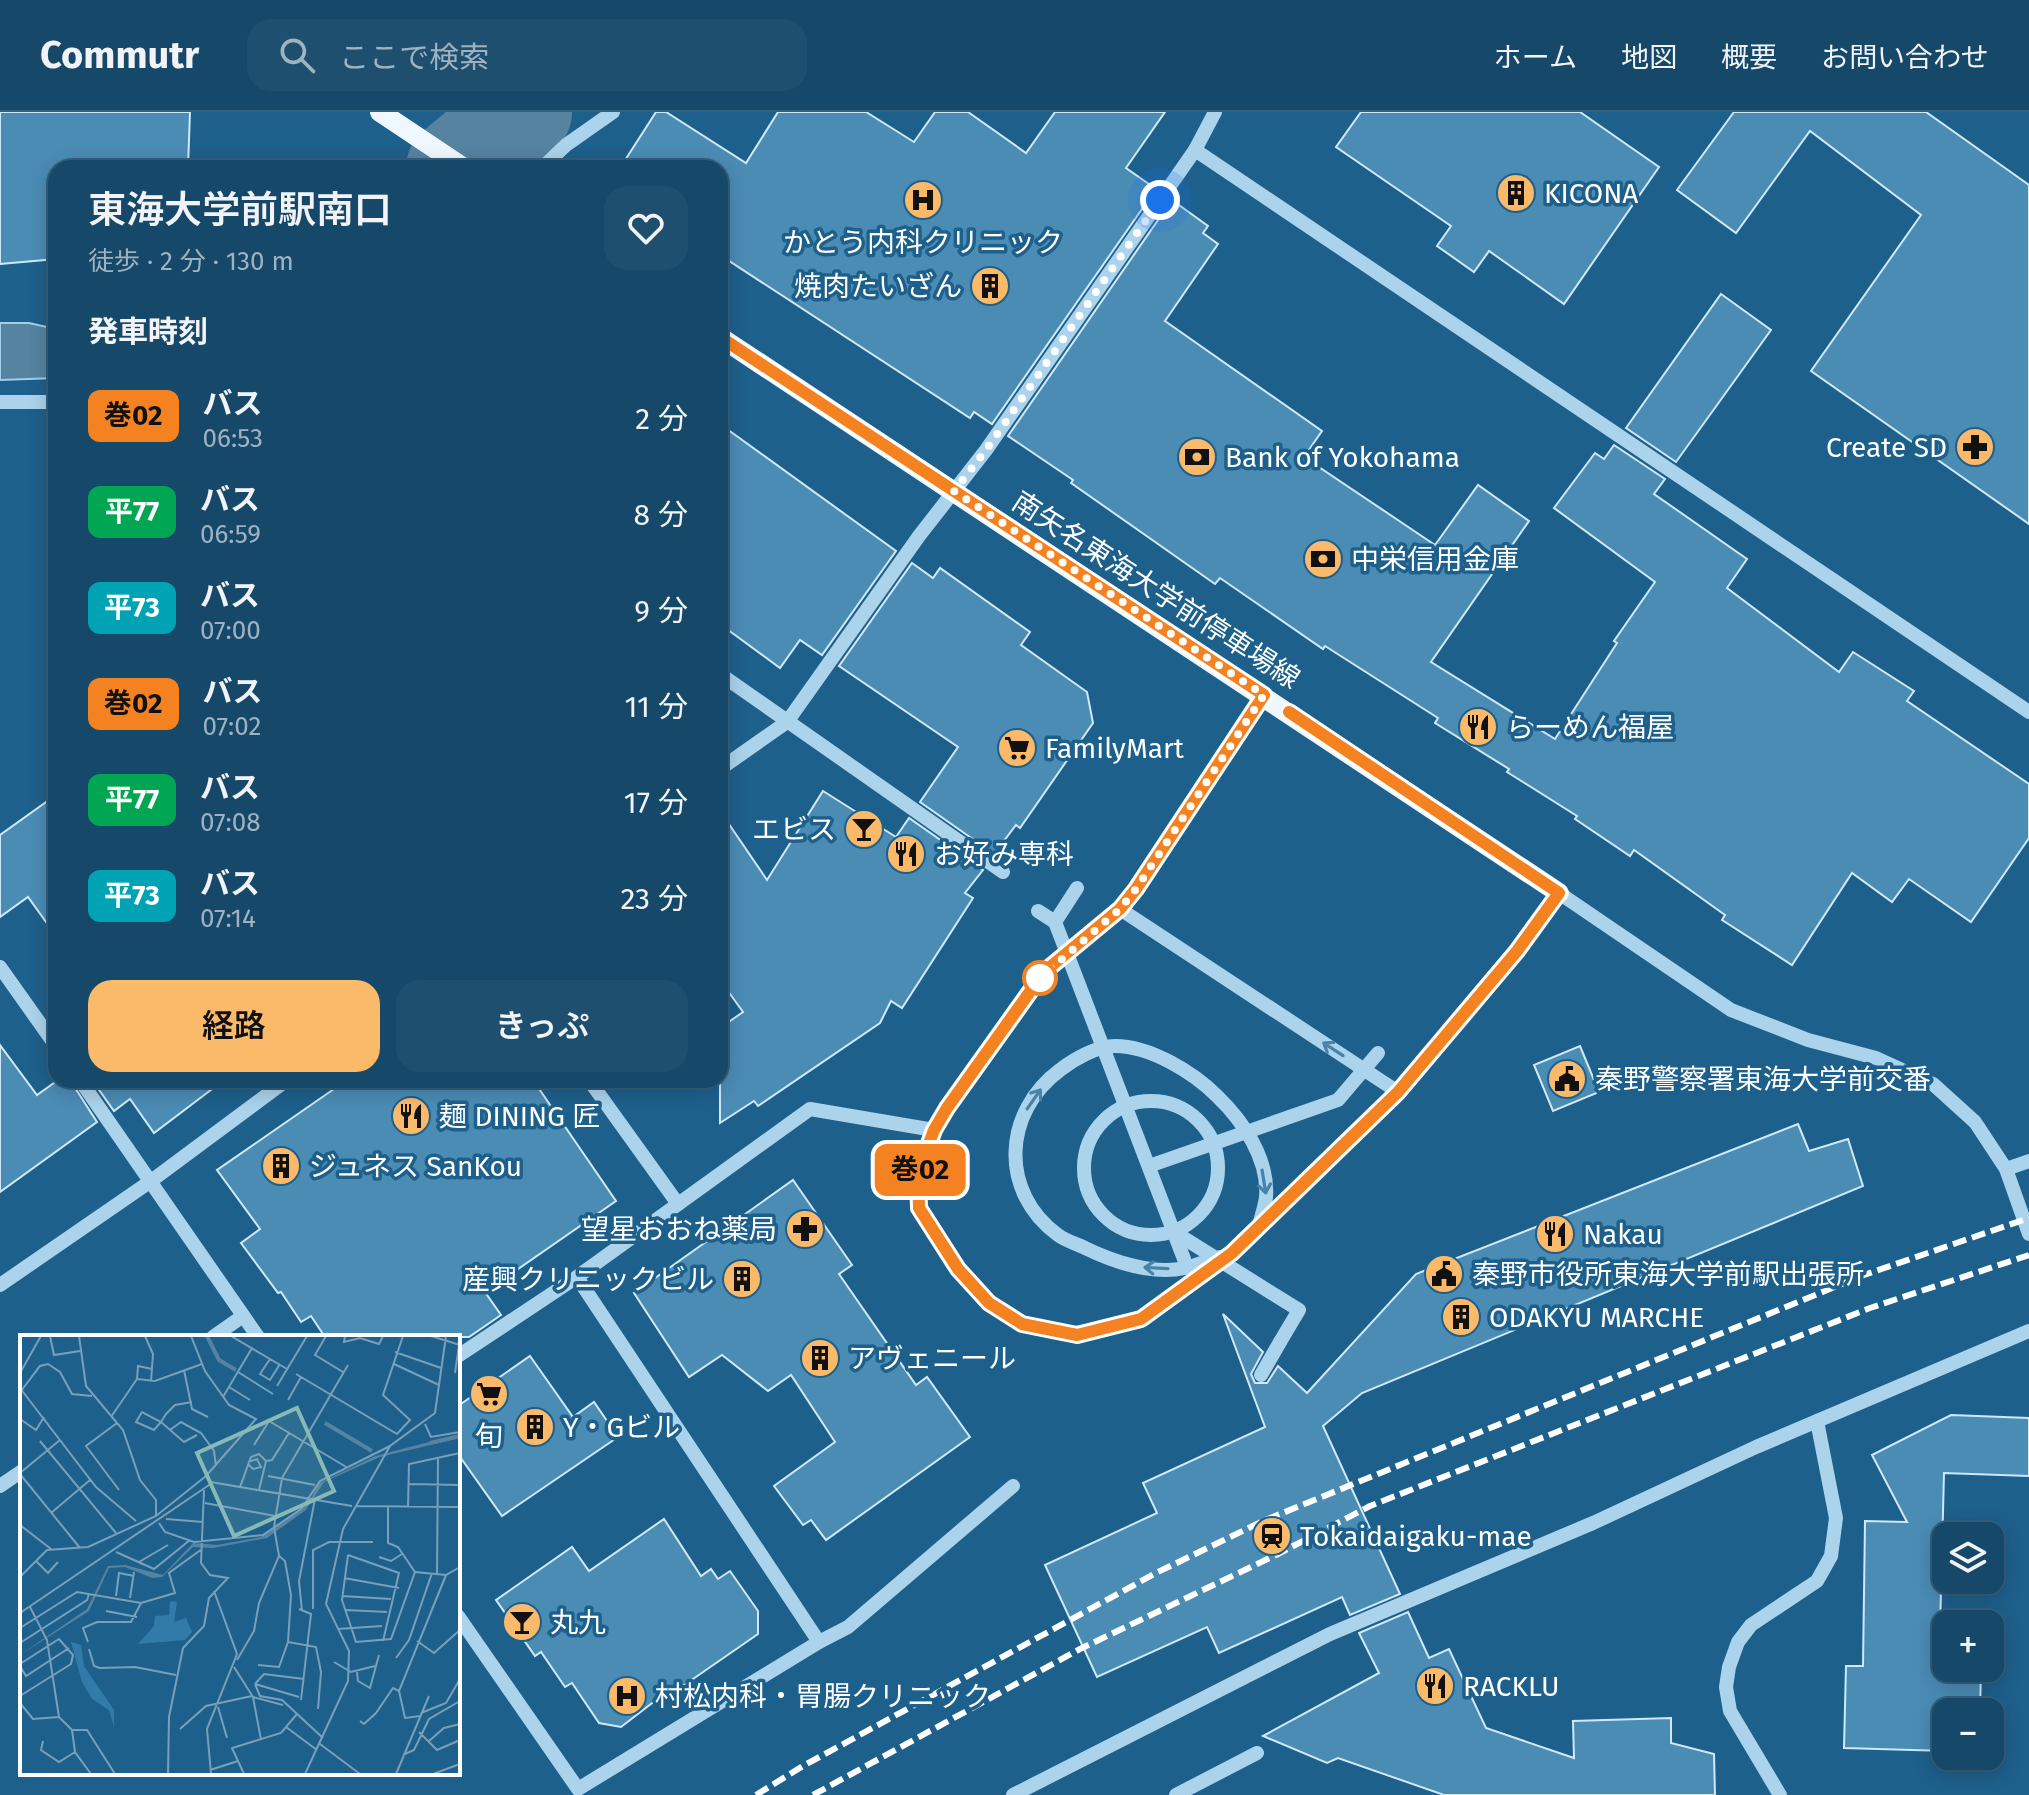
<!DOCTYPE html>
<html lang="ja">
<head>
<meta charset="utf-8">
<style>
  body { margin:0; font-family:"Fira Sans","Noto Sans JP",sans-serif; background:#1f4f6f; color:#f1f3f6; height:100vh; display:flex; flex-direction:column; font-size:30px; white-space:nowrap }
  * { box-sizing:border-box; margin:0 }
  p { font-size:26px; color:#9eb2c0 }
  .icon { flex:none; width:44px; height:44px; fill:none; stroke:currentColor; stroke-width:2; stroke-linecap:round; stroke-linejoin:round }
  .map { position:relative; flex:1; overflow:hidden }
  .panel { position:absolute; left:48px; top:48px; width:680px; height:928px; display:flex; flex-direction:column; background:#164869; border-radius:24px; box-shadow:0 4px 20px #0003,0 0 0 2px #35607d }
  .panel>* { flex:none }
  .badge { padding:0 16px; border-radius:12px; font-size:28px; line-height:52px }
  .fabs { position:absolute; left:1932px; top:1410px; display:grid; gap:16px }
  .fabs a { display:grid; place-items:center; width:72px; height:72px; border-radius:16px; background:#164869; box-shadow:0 4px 20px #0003,0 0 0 2px #35607d; font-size:40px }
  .you { position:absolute; width:40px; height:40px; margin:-20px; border:6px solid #fff; border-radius:50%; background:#1a73e8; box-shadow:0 0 0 12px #1a73e833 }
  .map>.badge { position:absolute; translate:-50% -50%; box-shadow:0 0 0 4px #fff }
  h2 { padding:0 40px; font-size:30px; line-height:72px }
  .round { display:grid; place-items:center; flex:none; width:84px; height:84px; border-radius:24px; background:#1f4f6f }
  .head { display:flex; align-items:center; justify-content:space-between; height:136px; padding:0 40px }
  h1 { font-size:38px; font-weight:600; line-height:60px }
  .cta { display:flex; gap:16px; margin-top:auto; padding:16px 40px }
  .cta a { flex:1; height:92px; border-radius:24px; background:#fbb96a; color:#111; font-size:32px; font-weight:600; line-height:92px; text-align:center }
  .cta a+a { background:#1f4f6f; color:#f1f3f6 }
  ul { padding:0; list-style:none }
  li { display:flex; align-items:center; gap:24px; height:96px; padding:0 40px }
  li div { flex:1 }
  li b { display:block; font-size:30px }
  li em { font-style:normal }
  li .badge { min-width:88px; font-weight:700; text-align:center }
  header { display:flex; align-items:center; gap:48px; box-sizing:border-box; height:112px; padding:0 40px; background:#164869; border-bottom:2px solid #35607d }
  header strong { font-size:38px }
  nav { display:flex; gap:44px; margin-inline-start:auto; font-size:28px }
  .search { width:560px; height:72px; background:#1f4f6f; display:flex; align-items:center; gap:20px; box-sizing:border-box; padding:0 28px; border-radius:24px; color:#9eb2c0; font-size:30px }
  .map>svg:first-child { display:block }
  .water { fill:#5583a0; stroke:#9ed0ee; stroke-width:2 }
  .pier { fill:#1e608c }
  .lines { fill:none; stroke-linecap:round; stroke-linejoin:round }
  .river { stroke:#5583a0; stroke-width:98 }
  .building { fill:#4b8cb5; stroke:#d0e9f9; stroke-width:2 }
  .minor { stroke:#abd3ec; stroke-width:14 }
  .major { stroke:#f0f8ff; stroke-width:20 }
  .rail { stroke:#fff; stroke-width:6; stroke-dasharray:14 6; stroke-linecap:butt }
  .minor-bridge { stroke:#abd3ec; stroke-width:14 }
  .oneway { stroke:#4882a9 }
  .line-casing { stroke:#fff; stroke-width:18 }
  .line { stroke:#f58220; stroke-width:12 }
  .walk { stroke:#fff; stroke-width:8; stroke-dasharray:0 14.4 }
  .stop-dot { fill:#fff; stroke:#f58220; stroke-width:4 }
  .labels { text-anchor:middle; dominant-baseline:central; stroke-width:7; stroke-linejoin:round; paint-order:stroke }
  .poi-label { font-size:28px; fill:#fff; stroke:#1e608c; text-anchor:start }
  .street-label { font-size:28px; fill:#fff; stroke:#1e608c }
  .inset-river { fill:none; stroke:#5583a0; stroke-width:4 }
  .inset-road { fill:none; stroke:#78a0ba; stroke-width:2 }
  .view { fill:#87bab6; fill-opacity:0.15; stroke:#87bab6; stroke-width:4 }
  .inset-edge { fill:none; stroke:#fff; stroke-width:4 }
</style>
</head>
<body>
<header>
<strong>Commutr</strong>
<div class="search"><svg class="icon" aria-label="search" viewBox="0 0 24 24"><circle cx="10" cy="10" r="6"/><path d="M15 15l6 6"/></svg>ここで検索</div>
<nav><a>ホーム</a><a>地図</a><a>概要</a><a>お問い合わせ</a></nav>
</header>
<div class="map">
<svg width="2029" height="1683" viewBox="0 0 2029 1683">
  <rect width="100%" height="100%" fill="#1e608c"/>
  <path class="water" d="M0,211H29L56,217V266L0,268Z"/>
  <path class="pier" d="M455,0L507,1L453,56H394Z"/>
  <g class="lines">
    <path class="river" d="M455,56L523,0"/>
  </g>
  <g class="building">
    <path d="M0,0H190L188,56H56V147L0,152Z"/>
    <path d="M656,0H666L746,51L778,0H866L914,30L935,0H968L1026,41L1055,0H1165L1126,56L1156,77L992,312L974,300L970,306L720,143V56H620Z"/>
    <path d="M1361,0H1580L1659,55L1564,192L1489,139L1474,160L1437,134L1451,114L1336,35Z"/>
    <path d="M1734,0H1926L2029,73V412L1811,259L1921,103L1810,19L1736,121L1677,78Z"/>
    <path d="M1172,88L1208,114L1203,121L1218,132L1165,209L1322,319L1304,345L1435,433L1478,373L1529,409L1431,550L1555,627L1617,531L1614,529L1655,470L1554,396L1595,341L1604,347L1614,333L1665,367L1654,382L1747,447L1727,476L1839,560L1853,540L1914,579L1907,589L2029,672V726L1971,810L1909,767L1892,790L1852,761L1792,853L1722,808L1725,803L1634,738L1630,744L1575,707L1577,704L1507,660L1509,657L1435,611L1438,606L1325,534L1323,537L1220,466L1215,472L1071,371L1073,368L1008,324Z"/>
    <path d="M1721,182L1771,218L1676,350L1626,316Z"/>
    <path d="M720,312L896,439L822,543L800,528L780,556L720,512Z"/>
    <path d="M912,451L933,466L940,456L1030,520L1021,533L1087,580L1093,611L1020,716L1016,713L994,742L920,690L958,635L839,554Z"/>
    <path d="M823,679L896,725L909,706L983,758L965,781L973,786L902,896L891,889L880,911L758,994L754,989L720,1011V916L743,900L720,868V699L767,768Z"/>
    <path d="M56,683V824L28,785L0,805V723Z"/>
    <path d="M0,933L37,983L58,968H70L97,1010L0,1080Z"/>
    <path d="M1580,934L1599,980L1553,999L1534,953Z"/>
    <path d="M92,968H224L154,1021L130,987L114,999Z"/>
    <path d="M347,968H533L616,1089L485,1180L501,1203L469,1225H325L311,1204L301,1210L281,1180L278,1181L241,1131L260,1117L217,1058Z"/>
    <path d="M1798,1012L1809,1039L1848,1027L1863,1074L1362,1281L1323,1314L1400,1482L1350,1503L1342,1485L1219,1541L1207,1515L1097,1565L1045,1453L1157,1401L1143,1371L1265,1315L1223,1202L1263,1240L1251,1262L1255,1271H1267L1278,1254L1307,1281L1416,1162Z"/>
    <path d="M793,1068L852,1153L839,1162L916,1273L927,1265L970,1325L826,1428L811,1408L803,1413L774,1374L835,1330L791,1263L768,1279L722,1243L689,1265L634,1181Z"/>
    <path d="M530,1244L573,1305L594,1290L618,1325L502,1404L458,1342V1294Z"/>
    <path d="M1951,1303L2029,1306V1364L1944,1361L1939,1557L1981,1558L1980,1600H1946V1639L1844,1636L1846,1554H1863L1865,1409L1907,1410L1872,1343Z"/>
    <path d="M664,1407L701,1464L711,1457L718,1467L730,1459L758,1499V1522L680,1576L677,1572L621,1615L599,1611L572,1571L565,1575L541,1540L535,1544L496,1488L572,1435L589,1459Z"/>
    <path d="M1408,1500L1429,1546L1449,1537L1486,1616L1574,1646L1573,1609L1671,1606V1631L1714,1642L1715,1683H1444L1338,1646L1327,1651L1263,1624L1379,1561L1359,1521Z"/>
  </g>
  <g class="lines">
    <g class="minor">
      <path d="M1195,38L2029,600"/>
      <path d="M542,56L566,33L613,0"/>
      <path d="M0,290H56"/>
      <path d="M720,562L1003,760"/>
      <path d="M1264,583L1136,777L1120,797L1044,860L947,996L934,1018L918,1061L919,1096L958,1157L989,1191L1022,1212L1077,1223L1141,1207L1232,1141L1398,980L1517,839L1559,781L1731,898L1808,928L1876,946L1933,972L1975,1010L2006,1057L2029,1122"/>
      <path d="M720,657L787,610L919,424L986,338L1195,38L1215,0"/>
      <path d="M1120,797L1398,980"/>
      <path d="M1038,799L1055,810"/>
      <path d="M0,855L56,934"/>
      <path d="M80,968L258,1225"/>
      <path d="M589,968L678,1092"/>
      <circle cx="1151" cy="1056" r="67"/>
      <path d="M2006,1057L2029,1049"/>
      <path d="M1220,1145C1208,1148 1197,1153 1185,1156C1153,1163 1114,1150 1085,1136C1077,1132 1066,1129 1058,1123C999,1080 1003,1000 1060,958C1074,947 1097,934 1115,934C1150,934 1193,960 1217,984C1243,1009 1269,1047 1266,1085C1265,1094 1261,1105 1259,1114"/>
      <path d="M577,1165L819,1530"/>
      <path d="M0,1173L151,1069L287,968"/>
      <path d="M213,1225L243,1204"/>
      <path d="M458,1244L577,1165L810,997L934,1018"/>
      <path d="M1261,1263L1280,1230"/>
      <path d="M0,1374L22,1359"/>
      <path d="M458,1504L578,1677L819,1530L848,1515L1013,1374"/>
      <path d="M1013,1683L1330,1522L1593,1411L1756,1335L2029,1219"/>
      <path d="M1176,1683L1257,1641"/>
      <path d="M1780,1683L1730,1599L1726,1575L1729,1555L1738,1530L1751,1513L1817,1469L1831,1444L1836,1406L1817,1309"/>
    </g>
    <g class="major">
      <path d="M380,0L464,56"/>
      <path d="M720,225L1559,781"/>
    </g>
    <g class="rail">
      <path d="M756,1683L803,1654L1156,1461L1263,1409L1864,1163L2029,1106"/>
      <path d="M813,1683L1080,1537L1276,1443L1370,1394L1870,1196L2029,1143"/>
    </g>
    <g class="minor-bridge">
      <path d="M1077,776L1055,810L1184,1147"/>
      <path d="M1149,1054L1338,988L1378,941"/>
      <path d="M1174,1120L1299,1198L1280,1230"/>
    </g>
  </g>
  <defs><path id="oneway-shaft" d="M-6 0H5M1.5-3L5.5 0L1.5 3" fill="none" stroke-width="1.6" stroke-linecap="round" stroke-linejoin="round" transform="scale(2)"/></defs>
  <g class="oneway">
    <use href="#oneway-shaft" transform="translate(1333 937) rotate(-147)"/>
    <use href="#oneway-shaft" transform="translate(1034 987) rotate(-55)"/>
    <use href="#oneway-shaft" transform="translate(1264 1070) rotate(81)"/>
    <use href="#oneway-shaft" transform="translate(1156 1156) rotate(-177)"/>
  </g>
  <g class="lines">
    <g class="line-casing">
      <path id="line" d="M720,225L1264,583L1136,777L1120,797L1044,860L947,996L934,1018L918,1061L919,1096L958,1157L989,1191L1022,1212L1077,1223L1141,1207L1232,1141L1398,980L1517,839L1559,781L1289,600"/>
    </g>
    <use href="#line" class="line"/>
    <path class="walk" d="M1040,866L1120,797L1136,777L1264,583L954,379L986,338L1160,88"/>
  </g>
  <defs>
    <g id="building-disc" transform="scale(2)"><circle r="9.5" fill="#fbb96a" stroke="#1e608c"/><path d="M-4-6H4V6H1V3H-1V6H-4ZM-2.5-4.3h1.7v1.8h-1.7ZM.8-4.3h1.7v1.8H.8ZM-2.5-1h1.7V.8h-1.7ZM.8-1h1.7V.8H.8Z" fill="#111"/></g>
    <g id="hospital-disc" transform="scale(2)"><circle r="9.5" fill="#fbb96a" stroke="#1e608c"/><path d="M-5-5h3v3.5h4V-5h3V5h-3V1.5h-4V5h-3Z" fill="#111"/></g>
    <g id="pharmacy-disc" transform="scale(2)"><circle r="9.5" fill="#fbb96a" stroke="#1e608c"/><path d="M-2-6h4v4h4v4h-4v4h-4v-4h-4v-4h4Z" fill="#111"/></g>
    <g id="bank-disc" transform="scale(2)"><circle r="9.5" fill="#fbb96a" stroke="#1e608c"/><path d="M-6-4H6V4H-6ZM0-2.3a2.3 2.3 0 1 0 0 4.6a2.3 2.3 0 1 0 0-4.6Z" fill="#111"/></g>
    <g id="restaurant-disc" transform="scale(2)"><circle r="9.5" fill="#fbb96a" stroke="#1e608c"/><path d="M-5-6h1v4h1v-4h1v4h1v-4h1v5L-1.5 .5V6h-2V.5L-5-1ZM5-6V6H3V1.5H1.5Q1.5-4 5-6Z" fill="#111"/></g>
    <g id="supermarket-disc" transform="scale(2)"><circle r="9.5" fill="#fbb96a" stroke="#1e608c"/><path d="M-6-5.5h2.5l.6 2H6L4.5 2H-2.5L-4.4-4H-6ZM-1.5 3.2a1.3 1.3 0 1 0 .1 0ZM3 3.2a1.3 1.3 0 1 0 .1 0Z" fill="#111"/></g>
    <g id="bar-disc" transform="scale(2)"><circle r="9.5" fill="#fbb96a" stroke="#1e608c"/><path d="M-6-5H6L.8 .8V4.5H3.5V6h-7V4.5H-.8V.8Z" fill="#111"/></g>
    <g id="civic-disc" transform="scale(2)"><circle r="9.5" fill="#fbb96a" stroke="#1e608c"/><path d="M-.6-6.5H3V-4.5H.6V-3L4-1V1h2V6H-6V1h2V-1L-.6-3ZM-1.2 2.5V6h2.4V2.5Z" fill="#111"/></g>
    <g id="station-disc" transform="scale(2)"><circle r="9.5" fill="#fbb96a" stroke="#1e608c"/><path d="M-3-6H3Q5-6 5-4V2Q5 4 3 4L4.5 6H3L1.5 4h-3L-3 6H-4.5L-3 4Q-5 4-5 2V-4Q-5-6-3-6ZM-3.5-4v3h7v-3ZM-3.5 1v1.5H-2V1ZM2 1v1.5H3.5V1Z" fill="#111"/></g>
  </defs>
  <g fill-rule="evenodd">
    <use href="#building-disc" x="1516" y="81"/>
    <use href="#hospital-disc" x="923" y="88"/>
    <use href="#building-disc" x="990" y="174"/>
    <use href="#pharmacy-disc" x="1975" y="335"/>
    <use href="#bank-disc" x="1197" y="345"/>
    <use href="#bank-disc" x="1323" y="447"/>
    <use href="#restaurant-disc" x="1478" y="615"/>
    <use href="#supermarket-disc" x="1017" y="636"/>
    <use href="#bar-disc" x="864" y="717"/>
    <use href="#restaurant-disc" x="906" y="742"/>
    <use href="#civic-disc" x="1567" y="967"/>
    <use href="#restaurant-disc" x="411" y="1004"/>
    <use href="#building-disc" x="281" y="1054"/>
    <use href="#pharmacy-disc" x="805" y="1117"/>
    <use href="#restaurant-disc" x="1555" y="1122"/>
    <use href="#civic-disc" x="1444" y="1162"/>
    <use href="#building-disc" x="742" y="1167"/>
    <use href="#building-disc" x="1461" y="1205"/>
    <use href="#building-disc" x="820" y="1246"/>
    <use href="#supermarket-disc" x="489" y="1282"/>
    <use href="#building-disc" x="535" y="1315"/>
    <use href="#station-disc" x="1272" y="1424"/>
    <use href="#bar-disc" x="522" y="1510"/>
    <use href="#restaurant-disc" x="1435" y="1574"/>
    <use href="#hospital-disc" x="627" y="1584"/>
  </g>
  <circle class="stop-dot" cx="1040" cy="866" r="16"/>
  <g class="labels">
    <g class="poi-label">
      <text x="1544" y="81">KICONA</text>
      <text x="923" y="130" text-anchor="middle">かとう内科クリニック</text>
      <text x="962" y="174" text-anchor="end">焼肉たいざん</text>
      <text x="1947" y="335" text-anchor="end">Create SD</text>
      <text x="1225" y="345">Bank of Yokohama</text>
      <text x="1351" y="447">中栄信用金庫</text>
      <text x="1506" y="615">らーめん福屋</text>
      <text x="1045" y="636">FamilyMart</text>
      <text x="836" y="717" text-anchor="end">エビス</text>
      <text x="934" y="742">お好み専科</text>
      <text x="1595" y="967">秦野警察署東海大学前交番</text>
      <text x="439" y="1004">麺 DINING 匠</text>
      <text x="309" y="1054">ジュネス SanKou</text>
      <text x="777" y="1117" text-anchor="end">望星おおね薬局</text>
      <text x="1583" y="1122">Nakau</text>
      <text x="1472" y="1162">秦野市役所東海大学前駅出張所</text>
      <text x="714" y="1167" text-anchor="end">産興クリニックビル</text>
      <text x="1489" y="1205">ODAKYU MARCHE</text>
      <text x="848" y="1246">アヴェニール</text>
      <text x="563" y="1315">Y・Gビル</text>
      <text x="489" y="1324" text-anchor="middle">旬</text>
      <text x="1300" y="1424">Tokaidaigaku-mae</text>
      <text x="550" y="1510">丸九</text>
      <text x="1463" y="1574">RACKLU</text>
      <text x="655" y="1584">村松内科・胃腸クリニック</text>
    </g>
    <g class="street-label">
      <text transform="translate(1156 478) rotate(33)">南矢名東海大学前停車場線</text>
    </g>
  </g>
  <g transform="translate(20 1223)">
    <rect width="440" height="440" fill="#1e608c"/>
    <path d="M150,266L157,267L154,287L166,283L172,297L165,305L118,309L134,291L135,281L149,280ZM51,307L61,310L64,331L94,375V392L89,375L72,364L62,347Z" fill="#327ba9"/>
    <path d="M440,99V103L360,122L304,147L286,175L247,203L193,213L173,212L142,242L132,243L105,232L89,233L69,276L0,320L67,274L88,231L105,230L143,240L173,208L197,210L241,202L289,168L298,149L355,121Z" fill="#5583a0"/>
    <path class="inset-river" d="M187,1L199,25L216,35M305,88L352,116M410,108L440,101"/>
    <path class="inset-road" d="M30,1L34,20L60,16M59,1L66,51L103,95L120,145L136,165V181M125,1L133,19L131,46M171,1L185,36L209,70L232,82M211,1L267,34M306,1L295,20L323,37M325,1L324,7L340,3L359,9L363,1M411,1L440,10M375,17L421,33M250,24L240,39L250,45L260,29M374,29L419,50M164,35L172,74L188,82M218,37L253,59M0,38L21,1M435,38L439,10M276,39L377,99L390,85L363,60L383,1M117,44L135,46L182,29M257,51L287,1M209,52L230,65M0,53L76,152L116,186M1,56L20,31L28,29L40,37L52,59L72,61M203,62L232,13M268,65L281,42M172,67L155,70L146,79L141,87L134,95L116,87L122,77L141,87L164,107L177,100M91,82L117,44L118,31L132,34M0,84L16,95L24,82M97,88L66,111L99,155M405,89L411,102L440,97M150,95L161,87L181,98L194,116L196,131M20,106L96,198M234,110L249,86L328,133M246,126L252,125L269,98M228,129L233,134L241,132L237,124L228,127M0,138L40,105M0,139L60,213M248,141L295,150M191,147L220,152L231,122L239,119L246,126L239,155M389,149L440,150M220,152L332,171M185,168L255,181M336,171L440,172M368,171V208L378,212L395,237L426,240L440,232M388,172L389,129L440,118M31,178L70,145M146,184L183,187M139,188L145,197L174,207L243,200L281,174L300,146L370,111M0,190L31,214M96,217L134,234L170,205M328,220L322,265L336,307L371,304L395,237M328,220L379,238L363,306M359,222L371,226L382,219M16,226L28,238L38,227M119,227L148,210M417,239L418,122M324,243L379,253M96,261L99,238L114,241M322,261L371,264M110,263L114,237M0,265L1,241L27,215L68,212L136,181L186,141L236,84L232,82M10,272L27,305L39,382L52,395L55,417L71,439M279,274L291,279L281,365M293,274V215L309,207H353M326,275L367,277M86,276L117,282M282,276L279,246L295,164M0,278L192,148M0,293L57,257L121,268L155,258L149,238L182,214M318,294L362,291M397,306L414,318L440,295M68,307L63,293L77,287H111L121,268M268,307L296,312L301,337L298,374M0,308L67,265L69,259M69,314L74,331L80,333L115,332L156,340M376,323L389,305L412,238M217,325L234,296L239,268L259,221L254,192L262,143L328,30M314,327L331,337L355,331M0,329L39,304L53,320L51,329L0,361M238,330L259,332L268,307L271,260L265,226L259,221M0,331L6,341L49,313M214,332L233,362L263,370M337,337L338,346L350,353L359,320M235,349L240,361L262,365L303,403M235,349L244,339L284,344M235,349L279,362M233,362L241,405M0,368L13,384L39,382M198,372L207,403M401,378L426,368L440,344M400,381L385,383L379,356L426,240M340,386L344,389L356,378L373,353L379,356M266,392L297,415M160,394L186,371L232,361M52,395H67L95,439M399,397L417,415L440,405M23,406L21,415L39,427L55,417M409,406L424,393L440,389M300,409L340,439M383,420L394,415L409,384L440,366M190,435L218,426M148,439L149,382L163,313L184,291L189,263L208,243L190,240L181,228L184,155M191,439L187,394L217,319L194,256M224,439L212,413L261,398L277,379M285,439L328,346L329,316L306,269L323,194L370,111L415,78L426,1M376,439L409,361M413,439L440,429"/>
    <path class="view" d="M277,73L314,156L214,201L177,118Z"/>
    <rect width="440" height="440" class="inset-edge"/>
  </g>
</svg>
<div class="fabs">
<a><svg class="icon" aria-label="layers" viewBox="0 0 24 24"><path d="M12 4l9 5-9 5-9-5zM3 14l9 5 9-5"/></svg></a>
<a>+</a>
<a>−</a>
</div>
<div class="you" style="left:1160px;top:88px"></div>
<b class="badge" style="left:920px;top:1058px;background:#f58220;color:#111">巻02</b>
<section class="panel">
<div class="head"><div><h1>東海大学前駅南口</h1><p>徒歩 · 2 分 · 130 m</p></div><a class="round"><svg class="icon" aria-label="heart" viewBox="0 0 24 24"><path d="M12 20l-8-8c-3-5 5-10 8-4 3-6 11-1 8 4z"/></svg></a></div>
<h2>発車時刻</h2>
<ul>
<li><span class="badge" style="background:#f58220;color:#111">巻02</span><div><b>バス</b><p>06:53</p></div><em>2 分</em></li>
<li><span class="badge" style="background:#00a651;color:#fff">平77</span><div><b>バス</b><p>06:59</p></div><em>8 分</em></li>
<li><span class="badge" style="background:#00a3b4;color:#fff">平73</span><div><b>バス</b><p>07:00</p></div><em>9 分</em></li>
<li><span class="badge" style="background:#f58220;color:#111">巻02</span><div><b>バス</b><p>07:02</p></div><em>11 分</em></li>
<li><span class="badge" style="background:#00a651;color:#fff">平77</span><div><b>バス</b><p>07:08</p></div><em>17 分</em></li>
<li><span class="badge" style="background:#00a3b4;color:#fff">平73</span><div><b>バス</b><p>07:14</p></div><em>23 分</em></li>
</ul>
<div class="cta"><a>経路</a><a>きっぷ</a></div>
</section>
</div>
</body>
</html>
